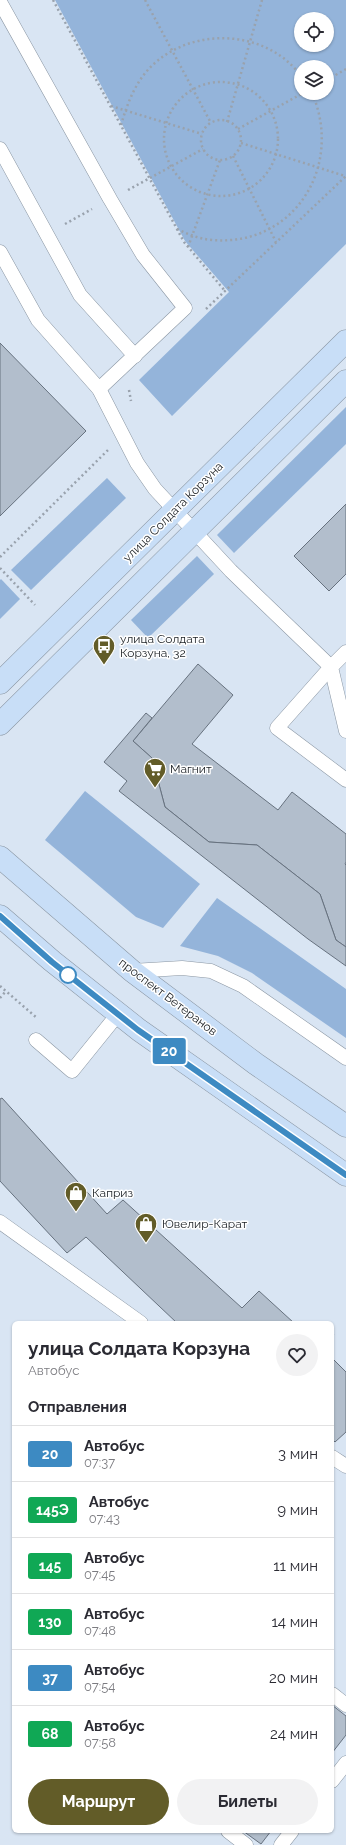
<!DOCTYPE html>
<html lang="ru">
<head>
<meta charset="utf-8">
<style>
  body { margin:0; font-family:Raleway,sans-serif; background:#f2f2f3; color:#2b2b33; height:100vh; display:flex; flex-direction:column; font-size:15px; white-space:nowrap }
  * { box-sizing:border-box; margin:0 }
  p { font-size:13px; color:#7c7c81 }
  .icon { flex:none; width:22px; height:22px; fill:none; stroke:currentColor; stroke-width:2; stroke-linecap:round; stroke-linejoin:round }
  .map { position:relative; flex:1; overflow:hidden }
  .side { position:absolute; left:12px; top:1321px; width:322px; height:512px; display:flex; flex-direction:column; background:#fff; border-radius:6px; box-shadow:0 1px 3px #0004 }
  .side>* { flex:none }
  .badge { padding:0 8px; border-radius:3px; font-size:14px; line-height:26px }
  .tools { position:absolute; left:294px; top:12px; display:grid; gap:8px }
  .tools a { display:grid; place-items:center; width:40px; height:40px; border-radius:50%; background:#fff; box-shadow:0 1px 3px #0004; font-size:20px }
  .map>.badge { position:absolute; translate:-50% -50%; box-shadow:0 0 0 2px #fff }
  h2 { padding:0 16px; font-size:15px; line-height:36px }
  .round { display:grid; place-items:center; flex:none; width:42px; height:42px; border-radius:21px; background:#f2f2f3 }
  .headline { display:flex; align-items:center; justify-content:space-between; height:68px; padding:0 16px }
  h1 { font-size:19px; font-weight:700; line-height:30px }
  .primary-button { display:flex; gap:8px; margin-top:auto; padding:8px 16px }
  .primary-button a { flex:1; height:46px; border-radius:24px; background:#625c28; color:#fff; font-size:16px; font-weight:700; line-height:46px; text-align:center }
  .primary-button a+a { background:#f2f2f3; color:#2b2b33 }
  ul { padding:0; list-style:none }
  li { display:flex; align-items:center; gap:12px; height:56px; padding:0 16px; border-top:1px solid #e1e1e2 }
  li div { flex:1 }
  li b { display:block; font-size:15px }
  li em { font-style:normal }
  li .badge { min-width:44px; font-weight:700; text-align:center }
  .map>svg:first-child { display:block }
  .green { fill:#94b4da; fill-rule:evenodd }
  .building { fill:#b2becc; stroke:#67727f }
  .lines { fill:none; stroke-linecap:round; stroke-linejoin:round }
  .lane-casing { stroke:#8a96a3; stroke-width:15 }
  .secondary-casing { stroke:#8a96a3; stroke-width:23 }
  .path { stroke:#99a2ad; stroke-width:2.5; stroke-dasharray:2 3; stroke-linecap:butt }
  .lane { stroke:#fff; stroke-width:14 }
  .secondary { stroke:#c8def7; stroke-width:22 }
  .line-casing { stroke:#fff; stroke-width:9 }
  .line { stroke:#3d8ac2; stroke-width:6 }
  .stop-dot { fill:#fff; stroke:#3d8ac2; stroke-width:2 }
  .labels { text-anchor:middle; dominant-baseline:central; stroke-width:3; stroke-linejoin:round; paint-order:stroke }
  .street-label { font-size:12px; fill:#191e23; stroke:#fff }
  .poi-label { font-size:12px; fill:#191e23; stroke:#fff; text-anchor:start }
</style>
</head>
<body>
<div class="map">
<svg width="346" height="1845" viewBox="0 0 346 1845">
  <rect width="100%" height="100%" fill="#d9e5f3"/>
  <g class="green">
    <path d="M55,0H346V244L172,416L139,380L229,292L185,241ZM301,19H327V45H301ZM301,67H327V93H301Z"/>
    <path d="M346,407V444L234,553L217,535Z"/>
    <path d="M107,478L126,498L31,590L11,570Z"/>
    <path d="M197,556L214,574L148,638L131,620Z"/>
    <path d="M1,579L20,599L0,619V580Z"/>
    <path d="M85,791L200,884L163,928L136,917L45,840Z"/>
    <path d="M217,898L346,989V1038L252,973L218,956L180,946Z"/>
  </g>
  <g class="building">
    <path d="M0,343L86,431L0,516Z"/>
    <path d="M346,504V574L329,591L294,556Z"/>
    <path d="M198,664L233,695L192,744L278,810L292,792L346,834V862L345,864L346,865V947L336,940L320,894L257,845L209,842L165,807L152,758L133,741Z"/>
    <path d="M146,713L152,718L133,741L152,758L165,807L209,842L257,845L320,894L336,940L346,947V966L308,939L119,791L127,781L104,762Z"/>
    <path d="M2,1098L107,1214L123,1200L242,1308L259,1291L294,1323H177L86,1237L67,1253L0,1181V1099Z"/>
    <path d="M332,1358L346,1372V1432L335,1442L332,1439Z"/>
    <path d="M332,1705L346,1716V1735L332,1753Z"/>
    <path d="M243,1831H271L261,1844Z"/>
  </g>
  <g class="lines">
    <g class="lane-casing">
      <g id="lane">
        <path d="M0,2L110,199L143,255L185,308L99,389"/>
        <path d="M0,149L80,295L135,356"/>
        <path d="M0,252L38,320L99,389L137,463L155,489L231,571L331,667L277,728L346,780"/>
        <path d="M346,652L331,667L346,731"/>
        <path d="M132,971L182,968L211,971L243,986L346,1058"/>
        <path d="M36,1040L72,1071L118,1014"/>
        <path d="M0,1222L141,1323"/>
        <path d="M332,1457L346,1466"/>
        <path d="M332,1694L346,1705"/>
        <path d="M332,1781L346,1763"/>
        <path d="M228,1831L246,1845"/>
        <path d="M281,1845L292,1831"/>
      </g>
    </g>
    <g class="secondary-casing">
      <g id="secondary">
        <path d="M0,683L346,341"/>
        <path d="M0,724L346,381"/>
        <path d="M0,857L132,971L256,1064L346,1126"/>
        <path d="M0,916L52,961L139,1030L346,1175"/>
      </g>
    </g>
    <g class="path">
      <path d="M53,0L184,242L225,291"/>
      <path d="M145,0L211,123"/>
      <path d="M327,80L346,69"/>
      <circle cx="221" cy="139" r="57"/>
      <path d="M111,106L202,134"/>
      <circle cx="221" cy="140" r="20"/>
      <path d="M227,122L262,0"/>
      <path d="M121,125C128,101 137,78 156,62C198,26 268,31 301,76"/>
      <path d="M238,129L303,93"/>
      <path d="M241,143L345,176"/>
      <path d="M233,156L276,242"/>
      <path d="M128,190L203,149"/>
      <path d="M65,224L92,209"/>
      <path d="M177,229C188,234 199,239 212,240C294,247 344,166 312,93"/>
      <path d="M188,247L220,160"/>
      <path d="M206,309L346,176"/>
      <path d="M129,390L131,401"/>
      <path d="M0,557L108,450"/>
      <path d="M0,568L35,605"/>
      <path d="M0,986L37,1018"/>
      <path d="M0,998L6,991"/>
      <path d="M332,1335L334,1333"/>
    </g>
    <use href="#lane" class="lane"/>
    <use href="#secondary" class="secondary"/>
  </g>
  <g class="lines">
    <g class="line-casing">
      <path id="line" d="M0,916L52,962L138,1030L346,1175"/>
    </g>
    <use href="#line" class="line"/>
  </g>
  <defs>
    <g id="bus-pin" transform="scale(1.15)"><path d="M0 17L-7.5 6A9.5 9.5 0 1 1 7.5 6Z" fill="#625c28" stroke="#fff"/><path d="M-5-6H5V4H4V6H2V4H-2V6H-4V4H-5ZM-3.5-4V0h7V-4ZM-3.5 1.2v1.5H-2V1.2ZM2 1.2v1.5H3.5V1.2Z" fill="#fff"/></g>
    <g id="supermarket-pin" transform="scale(1.15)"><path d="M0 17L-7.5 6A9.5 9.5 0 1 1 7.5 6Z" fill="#625c28" stroke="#fff"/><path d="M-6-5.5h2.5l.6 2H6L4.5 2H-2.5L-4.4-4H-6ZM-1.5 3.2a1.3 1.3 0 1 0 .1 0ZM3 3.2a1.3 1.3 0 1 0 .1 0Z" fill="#fff"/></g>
    <g id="shop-pin" transform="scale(1.15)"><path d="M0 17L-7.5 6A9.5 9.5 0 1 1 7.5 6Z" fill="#625c28" stroke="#fff"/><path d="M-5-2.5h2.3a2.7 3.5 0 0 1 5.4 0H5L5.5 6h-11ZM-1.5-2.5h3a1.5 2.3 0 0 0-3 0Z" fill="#fff"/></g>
  </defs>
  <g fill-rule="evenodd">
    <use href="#bus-pin" x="104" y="646"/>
    <use href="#supermarket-pin" x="155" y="769"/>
    <use href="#shop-pin" x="76" y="1193"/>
    <use href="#shop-pin" x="146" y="1224"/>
  </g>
  <circle class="stop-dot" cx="68" cy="975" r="8"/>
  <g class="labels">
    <g class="street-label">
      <text transform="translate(173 512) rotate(-45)">улица Солдата Корзуна</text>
      <text transform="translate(168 997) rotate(37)">проспект Ветеранов</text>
    </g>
    <g class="poi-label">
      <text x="120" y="639">улица Солдата<tspan x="120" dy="14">Корзуна, 32</tspan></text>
      <text x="170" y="769">Магнит</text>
      <text x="92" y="1193">Каприз</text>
      <text x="162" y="1224">Ювелир-Карат</text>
    </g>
  </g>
</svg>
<div class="tools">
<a><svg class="icon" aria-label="locate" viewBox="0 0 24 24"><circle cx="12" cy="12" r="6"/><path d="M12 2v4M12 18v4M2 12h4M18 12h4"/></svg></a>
<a><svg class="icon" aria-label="layers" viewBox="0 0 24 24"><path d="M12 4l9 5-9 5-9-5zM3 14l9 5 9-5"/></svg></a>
</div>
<b class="badge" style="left:169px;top:1051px;background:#3d8ac2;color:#fff">20</b>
<section class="side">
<div class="headline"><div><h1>улица Солдата Корзуна</h1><p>Автобус</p></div><a class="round"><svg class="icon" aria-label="heart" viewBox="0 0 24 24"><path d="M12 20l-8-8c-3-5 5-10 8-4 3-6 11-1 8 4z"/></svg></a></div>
<h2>Отправления</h2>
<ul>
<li><span class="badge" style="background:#3d8ac2;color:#fff">20</span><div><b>Автобус</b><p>07:37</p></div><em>3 мин</em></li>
<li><span class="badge" style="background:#10a855;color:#fff">145Э</span><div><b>Автобус</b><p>07:43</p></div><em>9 мин</em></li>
<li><span class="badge" style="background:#10a855;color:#fff">145</span><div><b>Автобус</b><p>07:45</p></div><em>11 мин</em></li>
<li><span class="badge" style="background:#10a855;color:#fff">130</span><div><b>Автобус</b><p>07:48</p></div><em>14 мин</em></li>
<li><span class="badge" style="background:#3d8ac2;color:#fff">37</span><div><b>Автобус</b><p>07:54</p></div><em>20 мин</em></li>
<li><span class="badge" style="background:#10a855;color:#fff">68</span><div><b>Автобус</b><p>07:58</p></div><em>24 мин</em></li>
</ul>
<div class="primary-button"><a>Маршрут</a><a>Билеты</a></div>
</section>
</div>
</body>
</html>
